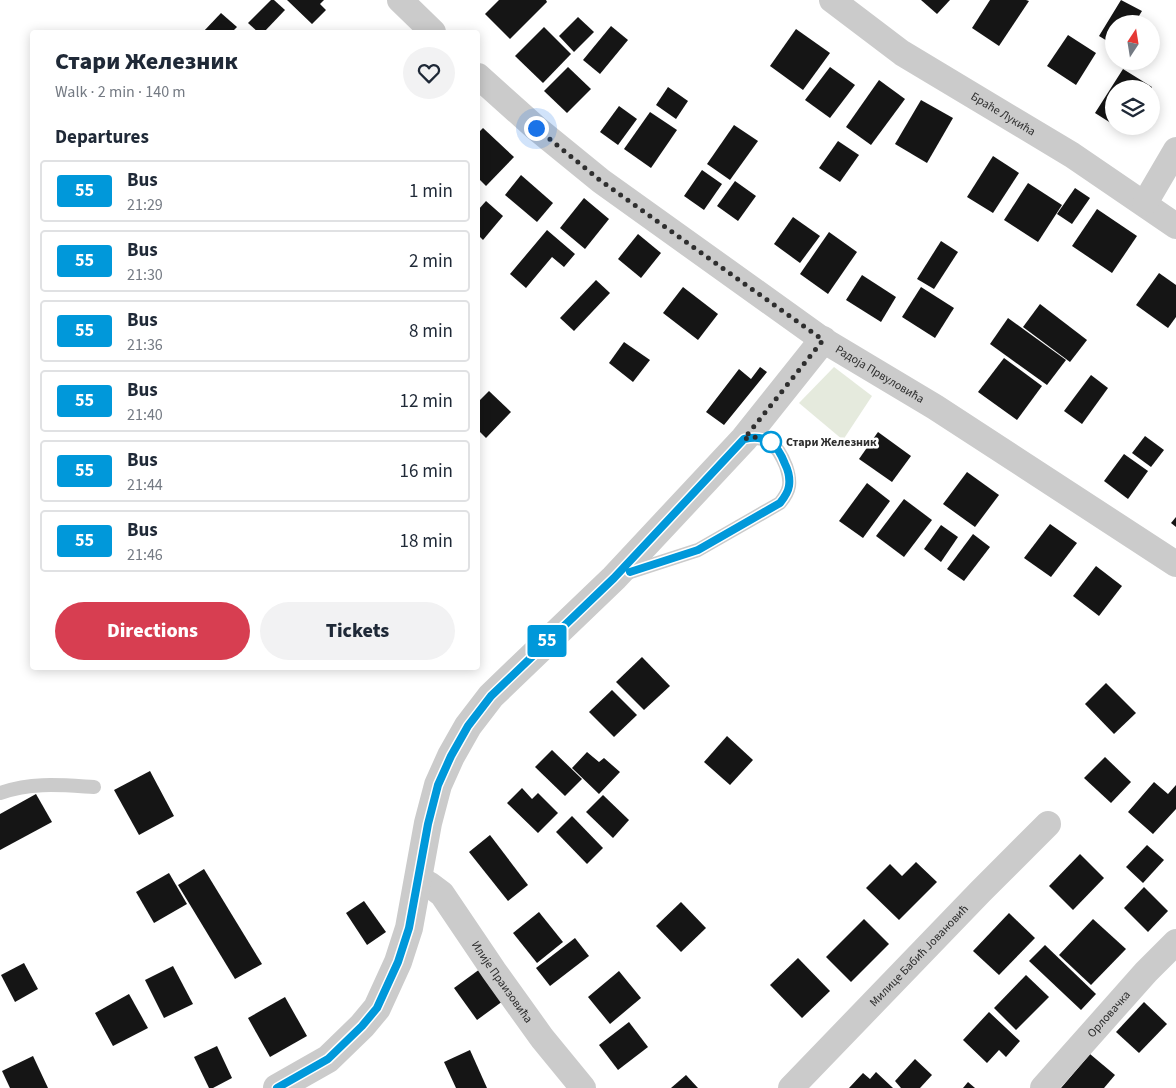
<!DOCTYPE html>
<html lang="en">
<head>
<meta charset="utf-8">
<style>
  body { margin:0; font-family:"Source Sans 3",sans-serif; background:#f2f2f3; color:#1f2937; height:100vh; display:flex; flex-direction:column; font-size:19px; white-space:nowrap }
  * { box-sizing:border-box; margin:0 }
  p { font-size:16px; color:#747a83 }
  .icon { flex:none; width:28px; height:28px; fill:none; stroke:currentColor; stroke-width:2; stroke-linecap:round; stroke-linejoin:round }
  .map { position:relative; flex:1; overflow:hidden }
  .drawer { position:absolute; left:30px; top:30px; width:450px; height:640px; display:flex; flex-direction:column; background:#fff; border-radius:5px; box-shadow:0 2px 12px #0003 }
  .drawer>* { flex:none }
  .badge { padding:0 10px; border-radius:4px; font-size:18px; line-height:32px }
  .needle { width:32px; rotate:12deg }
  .buttons { position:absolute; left:1105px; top:15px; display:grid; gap:10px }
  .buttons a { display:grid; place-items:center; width:55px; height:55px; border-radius:50%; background:#fff; box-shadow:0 2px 12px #0003; font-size:25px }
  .you { position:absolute; width:25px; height:25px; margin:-12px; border:4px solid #fff; border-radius:50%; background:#1a73e8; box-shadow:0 0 0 8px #1a73e833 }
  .map>.badge { position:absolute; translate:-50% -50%; box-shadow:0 0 0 2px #fff }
  h2 { padding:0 25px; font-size:19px; line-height:45px }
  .round { display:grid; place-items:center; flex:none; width:52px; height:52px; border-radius:26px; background:#f2f2f3 }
  .head { display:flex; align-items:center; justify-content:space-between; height:85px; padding:0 25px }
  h1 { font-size:24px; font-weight:800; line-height:38px }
  .primary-button { display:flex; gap:10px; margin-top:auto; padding:10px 25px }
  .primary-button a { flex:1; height:58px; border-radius:30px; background:#d73e51; color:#fff; font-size:20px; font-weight:800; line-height:58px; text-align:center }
  .primary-button a+a { background:#f2f2f3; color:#1f2937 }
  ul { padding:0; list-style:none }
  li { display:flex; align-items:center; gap:15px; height:62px; margin:0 10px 8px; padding:0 15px; border:2px solid #e0e1e3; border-radius:5px }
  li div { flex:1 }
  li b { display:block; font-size:19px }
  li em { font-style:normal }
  li .badge { min-width:55px; font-weight:700; text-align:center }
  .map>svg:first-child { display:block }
  .green { fill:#e5eadd }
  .building { fill:#151515 }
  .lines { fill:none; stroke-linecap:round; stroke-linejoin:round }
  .service { stroke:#cbcbcb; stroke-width:14 }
  .minor { stroke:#cbcbcb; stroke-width:26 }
  .tertiary { stroke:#cbcbcb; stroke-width:28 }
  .line-casing { stroke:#fff; stroke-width:11 }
  .line { stroke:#0098da; stroke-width:8 }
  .walk { stroke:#2e2e2e; stroke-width:5; stroke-dasharray:0 9 }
  .stop-dot { fill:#fff; stroke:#0098da; stroke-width:2.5 }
  .labels { text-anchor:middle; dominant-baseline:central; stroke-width:5; stroke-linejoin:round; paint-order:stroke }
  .street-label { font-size:12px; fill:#2e2e2e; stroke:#fff }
  .stop-label { font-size:12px; font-weight:bold; fill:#2e2e2e; stroke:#fff; text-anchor:start }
</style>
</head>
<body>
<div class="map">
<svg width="1176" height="1088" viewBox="0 0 1176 1088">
  <rect width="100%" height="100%" fill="#fff"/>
  <path class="green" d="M834,367L872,396L843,440L799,403Z"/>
  <g class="building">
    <path d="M271,0H274L285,10L264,32H258L248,23Z"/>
    <path d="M287,0H324L320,4L326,10L312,24Z"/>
    <path d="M499,0H546L547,2L510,39L485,14Z"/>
    <path d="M921,0H950L937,14Z"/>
    <path d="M990,0H1026L1029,1L999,46L972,28Z"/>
    <path d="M1121,0L1142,11L1134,24H1114V45L1099,36Z"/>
    <path d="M221,13L237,27L232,32H203Z"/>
    <path d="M578,17L594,32L574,52L559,36Z"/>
    <path d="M611,26L628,40L600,74L583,60Z"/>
    <path d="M544,27L571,54L543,83L515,56Z"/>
    <path d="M796,29L830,53L803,90L770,66Z"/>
    <path d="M1068,35L1096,53L1076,85L1047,66Z"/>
    <path d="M568,67L591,89L567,113L544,91Z"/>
    <path d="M830,67L855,85L830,118L805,100Z"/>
    <path d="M1123,69L1152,87L1151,89H1114V125L1095,113Z"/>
    <path d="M879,80L905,99L871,145L846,127Z"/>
    <path d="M668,87L688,101L676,119L656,105Z"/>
    <path d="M921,100L953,118L927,163L895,144Z"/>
    <path d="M619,106L637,119L618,145L600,132Z"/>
    <path d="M650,112L677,130L651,168L624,149Z"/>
    <path d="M734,125L758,141L730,180L707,164Z"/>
    <path d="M483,128L514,157L486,186L478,178V133Z"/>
    <path d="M838,141L859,155L840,182L819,168Z"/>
    <path d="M993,156L1019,173L993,213L967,197Z"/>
    <path d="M702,170L722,184L704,210L684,196Z"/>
    <path d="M521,175L553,203L537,222L505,195Z"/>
    <path d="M735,181L756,196L738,221L717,206Z"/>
    <path d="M1028,183L1062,205L1038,242L1004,220Z"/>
    <path d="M1075,188L1090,198L1072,224L1057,214Z"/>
    <path d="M584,198L609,219L585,249L560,228Z"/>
    <path d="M486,201L503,216L483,240L478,235V210Z"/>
    <path d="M1097,209L1137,236L1112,273L1072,246Z"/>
    <path d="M793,217L820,236L800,263L774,244Z"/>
    <path d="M547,230L575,254L564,267L552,257L526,288L510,274Z"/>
    <path d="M829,232L857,252L828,294L800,274Z"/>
    <path d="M638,234L661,253L641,278L618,259Z"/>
    <path d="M941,241L958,252L934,289L917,279Z"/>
    <path d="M1159,273L1176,285V317L1168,328L1136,305Z"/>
    <path d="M862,275L896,297L881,322L846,300Z"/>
    <path d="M596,280L610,293L574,331L560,318Z"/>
    <path d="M683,287L718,314L698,340L663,313Z"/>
    <path d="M921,287L954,308L935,338L902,317Z"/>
    <path d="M1040,304L1087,340L1070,362L1023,327Z"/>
    <path d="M1008,318L1066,360L1047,385L990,344Z"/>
    <path d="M624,342L650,360L633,382L609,363Z"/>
    <path d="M1004,358L1042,386L1017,420L978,392Z"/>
    <path d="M760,367L767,372L724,425L706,412L739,369L751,379Z"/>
    <path d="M1091,375L1108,388L1082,424L1064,411Z"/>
    <path d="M489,391L511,412L486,438L478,430V402Z"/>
    <path d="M878,432L911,456L892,482L859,459Z"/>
    <path d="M1145,436L1164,450L1151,467L1132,453Z"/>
    <path d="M1124,454L1148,471L1128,499L1104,481Z"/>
    <path d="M967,472L999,495L975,527L943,504Z"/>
    <path d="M867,483L890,501L863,538L839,521Z"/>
    <path d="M904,499L932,520L904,557L876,536Z"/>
    <path d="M1176,517V527L1171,523Z"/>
    <path d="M1050,524L1077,543L1051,577L1024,558Z"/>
    <path d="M941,525L958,537L941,562L924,549Z"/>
    <path d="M973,534L990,547L964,581L947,569Z"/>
    <path d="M1096,566L1122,586L1099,616L1073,596Z"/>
    <path d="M642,657L670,686L644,710L616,682Z"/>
    <path d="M1106,683L1136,713L1114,734L1085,704Z"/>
    <path d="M612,690L637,715L614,737L589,712Z"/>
    <path d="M727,736L753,760L730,785L704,762Z"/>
    <path d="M552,750L582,779L565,796L535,767Z"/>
    <path d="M587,752L599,762L604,758L620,772L599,794L572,768Z"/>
    <path d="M1105,757L1131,782L1111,803L1084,778Z"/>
    <path d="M150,771L174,816L139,835L114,790Z"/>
    <path d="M1154,782L1168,794L1176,785V809L1153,834L1128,812Z"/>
    <path d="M522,788L532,799L538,793L558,813L538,833L507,803Z"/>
    <path d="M36,794L52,822L0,850V814Z"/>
    <path d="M603,795L629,820L613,838L586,812Z"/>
    <path d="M572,816L603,848L587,864L556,832Z"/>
    <path d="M490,835L528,885L508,901L469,852Z"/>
    <path d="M1147,845L1164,860L1143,883L1126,867Z"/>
    <path d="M1080,854L1104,878L1073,910L1049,886Z"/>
    <path d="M916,862L937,882L899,920L866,888L890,864L902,876Z"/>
    <path d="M204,869L262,964L235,979L178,885Z"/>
    <path d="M169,873L187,904L154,923L136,892Z"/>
    <path d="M1144,887L1168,911L1148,932L1124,908Z"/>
    <path d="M364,901L386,932L367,945L346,913Z"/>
    <path d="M681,902L706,928L681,952L656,926Z"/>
    <path d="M539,912L563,942L537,963L513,933Z"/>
    <path d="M1009,913L1035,938L999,975L973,951Z"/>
    <path d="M864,919L889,944L851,982L826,957Z"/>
    <path d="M1093,919L1126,949L1091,985L1059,955Z"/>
    <path d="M575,938L589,956L550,986L536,968Z"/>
    <path d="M1045,945L1096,994L1081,1010L1029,961Z"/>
    <path d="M798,958L830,991L802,1018L770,985Z"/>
    <path d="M24,963L38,989L15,1002L1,975Z"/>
    <path d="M173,966L193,1004L164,1018L145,980Z"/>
    <path d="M480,969L503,1001L477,1020L454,988Z"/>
    <path d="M619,971L641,998L610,1024L588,997Z"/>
    <path d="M1026,975L1049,997L1016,1030L994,1008Z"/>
    <path d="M129,994L148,1028L113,1046L95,1013Z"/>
    <path d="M285,997L307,1036L270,1057L248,1018Z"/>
    <path d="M1144,1002L1167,1024L1139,1053L1116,1032Z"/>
    <path d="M989,1012L1020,1041L1006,1057L999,1050L987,1063L963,1040Z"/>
    <path d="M629,1022L648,1047L618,1070L599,1045Z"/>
    <path d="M217,1046L232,1078L213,1088H209L194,1057Z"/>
    <path d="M470,1050L487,1088H456L444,1062Z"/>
    <path d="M1090,1054L1115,1075L1104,1088H1061Z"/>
    <path d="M33,1056L48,1088H10L2,1071Z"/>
    <path d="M915,1059L932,1075L920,1088H901L895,1081Z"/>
    <path d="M876,1072L893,1088H849L863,1073L870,1079Z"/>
    <path d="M686,1075L698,1088H671Z"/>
    <path d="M968,1082L975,1088H963Z"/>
  </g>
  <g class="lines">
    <g class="service">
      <path d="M624,574L698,550L780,503C784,498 788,493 789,486C790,480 788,472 786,466C778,446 768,434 745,439"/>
      <path d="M0,793C33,782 60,785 94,787"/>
    </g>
    <g class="minor">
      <path d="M400,0L433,32"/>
      <path id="s1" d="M832,0L902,53L1072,155L1176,226"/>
      <path id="s2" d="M478,76L536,128L601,181L823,340L935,407L1176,564"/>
      <path d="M1145,203L1176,150"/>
      <path id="s3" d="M419,879L430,885L442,894L494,971L542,1038L583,1088"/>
      <path id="s4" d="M791,1088L981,891L1048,824"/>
      <path id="s5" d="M1043,1088L1146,972L1176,942"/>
    </g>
    <path class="tertiary" d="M277,1088L328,1059L362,1026L377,1008L398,962L409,928L428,823L438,785L451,756L468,726L491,696L614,578L744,439L823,340"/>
  </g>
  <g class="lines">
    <g class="line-casing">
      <path id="line" d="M277,1088L328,1059L362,1026L377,1008L398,962L409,928L428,824L438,785L451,756L468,726L491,696L614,578L744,439C766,434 777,443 785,464C788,470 790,479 789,486C788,493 784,498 780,503L698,550L630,572"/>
    </g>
    <use href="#line" class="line"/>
    <path class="walk" d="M536,128L601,181L823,340L744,439L754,437L771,442"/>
  </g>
  <circle class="stop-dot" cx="771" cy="442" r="10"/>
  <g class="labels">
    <g class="street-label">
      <text stroke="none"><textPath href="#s1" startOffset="206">Браће Лукића</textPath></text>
      <text stroke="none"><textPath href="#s2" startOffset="501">Радоја Првуловића</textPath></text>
      <text stroke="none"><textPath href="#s4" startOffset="184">Милице Бабић Јовановић</textPath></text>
      <text stroke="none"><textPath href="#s3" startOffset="134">Илије Праизовића</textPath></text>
      <text stroke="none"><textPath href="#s5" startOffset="99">Орловачка</textPath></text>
    </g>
    <g class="stop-label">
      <text x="786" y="442">Стари Железник</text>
    </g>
  </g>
</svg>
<div class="buttons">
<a><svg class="needle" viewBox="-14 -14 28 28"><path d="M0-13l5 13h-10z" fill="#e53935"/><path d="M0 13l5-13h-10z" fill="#747a83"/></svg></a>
<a><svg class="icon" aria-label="layers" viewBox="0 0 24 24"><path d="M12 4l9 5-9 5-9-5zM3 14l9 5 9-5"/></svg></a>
</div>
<div class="you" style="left:536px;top:128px"></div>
<b class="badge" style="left:547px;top:641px;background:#0098da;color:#fff">55</b>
<section class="drawer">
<div class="head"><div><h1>Стари Железник</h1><p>Walk · 2 min · 140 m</p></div><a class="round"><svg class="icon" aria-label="heart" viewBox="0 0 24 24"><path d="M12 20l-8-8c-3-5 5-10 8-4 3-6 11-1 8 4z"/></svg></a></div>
<h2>Departures</h2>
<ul>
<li><span class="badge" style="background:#0098da;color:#fff">55</span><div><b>Bus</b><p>21:29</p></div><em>1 min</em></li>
<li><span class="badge" style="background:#0098da;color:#fff">55</span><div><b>Bus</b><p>21:30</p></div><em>2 min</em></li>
<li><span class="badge" style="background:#0098da;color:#fff">55</span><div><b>Bus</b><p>21:36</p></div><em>8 min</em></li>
<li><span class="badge" style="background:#0098da;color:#fff">55</span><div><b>Bus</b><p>21:40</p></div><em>12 min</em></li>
<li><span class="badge" style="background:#0098da;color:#fff">55</span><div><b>Bus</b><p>21:44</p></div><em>16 min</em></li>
<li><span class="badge" style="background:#0098da;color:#fff">55</span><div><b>Bus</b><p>21:46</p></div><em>18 min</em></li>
</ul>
<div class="primary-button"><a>Directions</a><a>Tickets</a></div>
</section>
</div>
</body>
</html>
